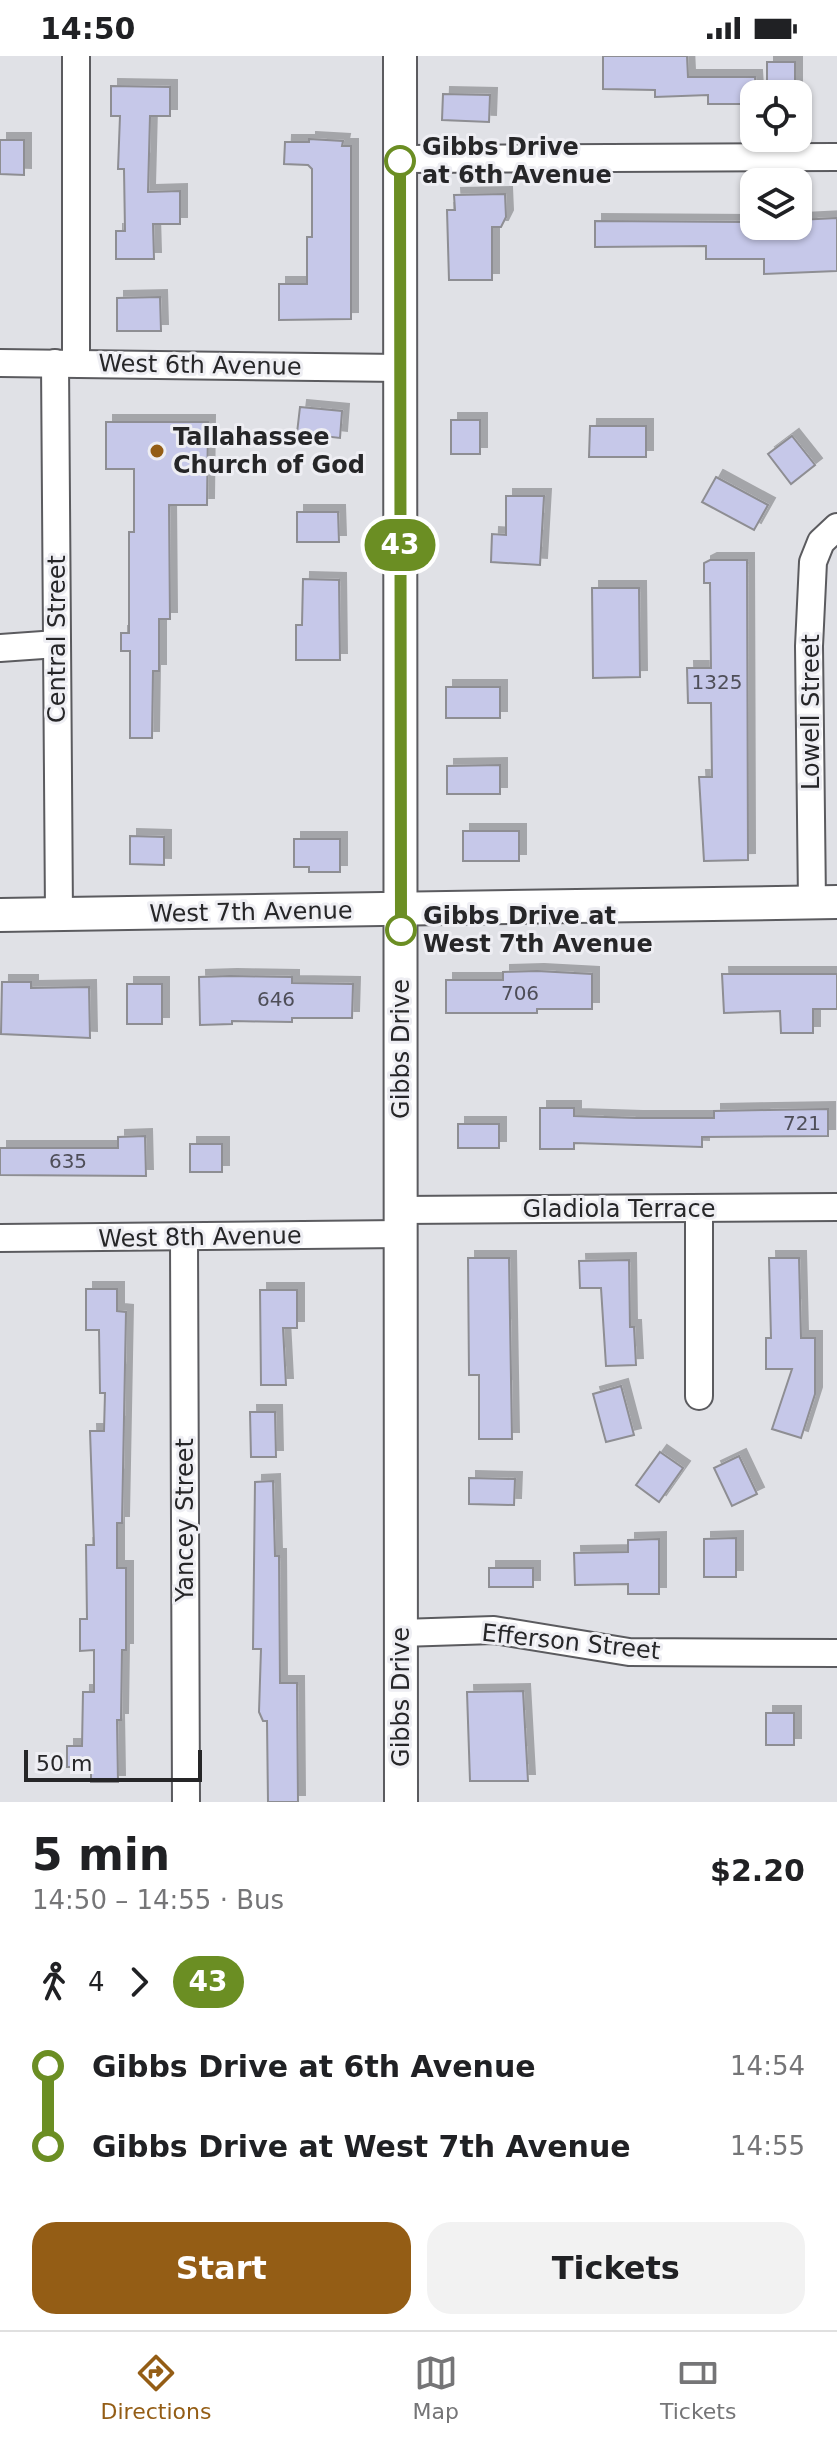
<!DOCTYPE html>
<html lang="en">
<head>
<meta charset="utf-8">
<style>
  body { margin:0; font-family:"DejaVu Sans",sans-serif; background:#f2f2f2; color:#202124; height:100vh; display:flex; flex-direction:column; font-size:30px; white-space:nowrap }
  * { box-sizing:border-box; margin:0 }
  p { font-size:26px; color:#757577 }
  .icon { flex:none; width:44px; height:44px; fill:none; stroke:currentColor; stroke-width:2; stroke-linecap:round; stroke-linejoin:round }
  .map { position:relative; height:1746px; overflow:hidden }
  .panel { display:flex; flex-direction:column; background:#fff; flex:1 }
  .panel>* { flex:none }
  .badge { padding:0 16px; border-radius:26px; font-size:28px; line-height:52px }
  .tools { position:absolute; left:740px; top:24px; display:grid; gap:16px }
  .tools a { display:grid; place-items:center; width:72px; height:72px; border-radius:16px; background:#fff; box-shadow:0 2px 6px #0004; font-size:40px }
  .scale { position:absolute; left:24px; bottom:20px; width:178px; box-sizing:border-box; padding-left:8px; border:4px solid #262628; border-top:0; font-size:22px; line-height:28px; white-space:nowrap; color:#262628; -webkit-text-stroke:6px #eeeef3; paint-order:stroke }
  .map>.badge { position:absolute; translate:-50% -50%; box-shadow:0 0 0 4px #fff }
  .legs { display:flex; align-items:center; gap:12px; height:88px; padding:0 32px; font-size:26px }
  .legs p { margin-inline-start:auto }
  .overview { display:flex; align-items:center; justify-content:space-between; height:136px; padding:0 32px }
  h1 { font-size:44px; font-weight:600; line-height:60px }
  .button { display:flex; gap:16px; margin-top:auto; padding:16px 32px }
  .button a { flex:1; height:92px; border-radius:24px; background:#945d15; color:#fff; font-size:32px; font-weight:600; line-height:92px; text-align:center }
  .button a+a { background:#f2f2f2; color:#202124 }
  ul { padding:0 32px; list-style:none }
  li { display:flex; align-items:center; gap:28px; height:80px; font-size:30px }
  li i { display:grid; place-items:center; width:12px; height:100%; margin:0 10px; background:currentColor }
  li i::after { content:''; width:20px; height:20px; margin:-10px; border:6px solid; border-radius:50%; background:#fff }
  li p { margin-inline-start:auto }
  li:first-child i { background:linear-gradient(#0000 50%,currentColor 0) }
  li:last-child i { background:linear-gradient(currentColor 50%,#0000 0) }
  .status { display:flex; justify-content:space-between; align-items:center; height:56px; padding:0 40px; background:#fff; direction:ltr }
  .status svg { height:22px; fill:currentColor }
  .menu { display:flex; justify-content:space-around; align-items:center; height:112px; border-top:2px solid #e0e0e0; background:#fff; font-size:22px; color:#757577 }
  .menu a { display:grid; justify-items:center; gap:4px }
  .menu .selected { color:#945d15 }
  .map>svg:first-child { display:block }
  .building { fill:#c6c8e9; stroke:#8e8e93; stroke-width:2; filter:url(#shadow) }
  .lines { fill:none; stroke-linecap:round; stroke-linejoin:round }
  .minor-casing { stroke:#5b5b5f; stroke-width:30 }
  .tertiary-casing { stroke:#5b5b5f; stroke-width:36 }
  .minor { stroke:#fff; stroke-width:26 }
  .tertiary { stroke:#fff; stroke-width:32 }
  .line-1-casing { stroke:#fff; stroke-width:18 }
  .line-1 { stroke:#6b8e23; stroke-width:12 }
  .stop-1-dot { fill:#fff; stroke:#6b8e23; stroke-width:4 }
  .poi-dot { fill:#945d15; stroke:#eeeef3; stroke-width:3 }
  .labels { text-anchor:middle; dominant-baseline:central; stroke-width:6; stroke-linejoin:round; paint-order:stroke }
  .number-label { font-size:20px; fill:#4e4e58 }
  .stop-label { font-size:24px; font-weight:bold; fill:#262628; stroke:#eeeef3; text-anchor:start }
  .street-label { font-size:24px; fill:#262628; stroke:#eeeef3 }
  .poi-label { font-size:24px; font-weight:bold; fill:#262628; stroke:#eeeef3; text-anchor:start }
</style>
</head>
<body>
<div class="status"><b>14:50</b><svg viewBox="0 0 49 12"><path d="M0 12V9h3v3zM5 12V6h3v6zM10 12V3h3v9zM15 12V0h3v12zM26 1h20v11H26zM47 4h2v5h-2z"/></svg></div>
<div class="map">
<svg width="837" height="1746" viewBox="0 0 837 1746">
  <defs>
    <filter id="shadow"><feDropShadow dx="7" dy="-7" stdDeviation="0" flood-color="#0004"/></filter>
  </defs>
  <rect width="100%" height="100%" fill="#e0e1e6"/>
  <g class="building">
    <path d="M603,0H687L688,21H755L756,37L746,38V48H708V39L655,41V34L603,33Z"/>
    <rect x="767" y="6" width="28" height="32"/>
    <path d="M111,30L170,31V60H150L148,136L180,135V168H153L154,203H116V175H125L124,113H118L120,60H111Z"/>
    <path d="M443,38L490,39L489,66L442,64Z"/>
    <path d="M309,83L343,85L342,90H351V263L279,264V228H307V181H312V113L308,109L284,108L285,86H309Z"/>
    <path d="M0,84H24V119L0,118Z"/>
    <path d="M505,138L506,161L501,171H492V224H449L447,154H455L454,139Z"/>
    <path d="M837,162V215L764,218V203H706V190L595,191V165L746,166V170H798V164Z"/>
    <path d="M160,241L161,275H117V242Z"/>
    <path d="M300,351L342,355L340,382L297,377Z"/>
    <rect x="451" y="364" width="29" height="34"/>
    <path d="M106,366H208L207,449H169L170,563H159V615H153L152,682H130V595H121V577H129V476H134V413H106Z"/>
    <path d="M590,370H646V401H589Z"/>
    <path d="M792,380L815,409L791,428L768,398Z"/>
    <path d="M716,421L768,449L754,474L702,446Z"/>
    <path d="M506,440H544L540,509L491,506L492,478L506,479Z"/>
    <path d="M297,456H338L339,486H297Z"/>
    <path d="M710,504H747L748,804L704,805L699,721H712L711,647H688L687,612H711L710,527H704V507Z"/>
    <path d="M303,523L339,524L340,604H296V569H302Z"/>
    <path d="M592,532H639L640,621L593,622Z"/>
    <rect x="446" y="631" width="54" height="31"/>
    <path d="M500,709V738H447V710Z"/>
    <rect x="463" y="775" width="56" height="30"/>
    <path d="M130,780L164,781V809L130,808Z"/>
    <path d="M294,783H340V816H309V811H294Z"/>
    <path d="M537,915L592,918V953H537V957H446V924H503V916Z"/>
    <path d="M722,918H837V953H813V977H781L780,955L724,957Z"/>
    <path d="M230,920L292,921V927L353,928L352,962H292V966L232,965V968L200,969L199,921Z"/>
    <path d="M2,926H31V932L89,931L90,982L1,978Z"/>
    <rect x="127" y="928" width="35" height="40"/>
    <path d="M540,1052H574V1060L636,1062H714V1055L828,1053V1080L702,1081V1091L574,1087V1093H540Z"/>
    <rect x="458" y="1068" width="41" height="24"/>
    <path d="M145,1080L146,1120L0,1119V1092H118V1081Z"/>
    <rect x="190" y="1088" width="32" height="28"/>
    <path d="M468,1202H509L512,1383H479V1319H469Z"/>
    <path d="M769,1202H799L801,1282H815V1338L801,1382L772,1373L792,1313H766V1282H771Z"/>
    <path d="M629,1204L630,1271H634L636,1309L606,1310L601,1232H580L579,1205Z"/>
    <path d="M86,1233H117V1255L126,1256L122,1467H117V1512H126V1594H122L121,1664H117L118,1726H91V1711H67V1690H82L83,1636H94V1594L80,1595V1563H87L86,1489H94L90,1375H104L105,1337H100L99,1274H86Z"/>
    <path d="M260,1234H297V1272H283L286,1329H261Z"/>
    <path d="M621,1330L634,1379L606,1386L593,1338Z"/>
    <path d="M250,1356H275L276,1401H251Z"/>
    <path d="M660,1396L683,1412L659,1446L636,1429Z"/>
    <path d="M739,1400L757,1438L732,1450L714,1412Z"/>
    <path d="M469,1422L515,1423L514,1449L469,1448Z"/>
    <path d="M273,1425L275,1500H279L280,1627H297L298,1746H268L267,1665H263L259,1656L261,1593H253L255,1426Z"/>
    <path d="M736,1482V1521H704V1483Z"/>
    <path d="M659,1483V1538H628V1528L575,1529L574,1497L628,1496V1484Z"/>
    <rect x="489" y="1512" width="44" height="19"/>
    <path d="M523,1635L528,1725H470L467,1636Z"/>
    <rect x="766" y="1657" width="28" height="32"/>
  </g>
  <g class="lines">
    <g class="minor-casing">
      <g id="minor">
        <path d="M76,0V307"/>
        <path d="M400,103L837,101"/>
        <path d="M0,307L400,312"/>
        <path d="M55,307L59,859"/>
        <path d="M0,592L57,588"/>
        <path d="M812,846L809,590L813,506L821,486L837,471"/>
        <path d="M699,1152V1340"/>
        <path d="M401,1154L837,1151"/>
        <path d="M0,1182L401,1178"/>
        <path d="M184,1183L186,1746"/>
        <path d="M401,1577L494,1574L629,1596L837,1597"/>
      </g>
    </g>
    <g class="tertiary-casing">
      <g id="tertiary">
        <path d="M400,0L401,1746"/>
        <path d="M0,859L837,846"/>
      </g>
    </g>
    <use href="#minor" class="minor"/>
    <use href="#tertiary" class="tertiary"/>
  </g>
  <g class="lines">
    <g class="line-1-casing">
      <path id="line-1" d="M400,105L401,874"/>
    </g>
    <use href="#line-1" class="line-1"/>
  </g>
  <g class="stop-1-dot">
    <circle cx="400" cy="105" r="14"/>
    <circle cx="401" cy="874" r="14"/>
  </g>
  <circle class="poi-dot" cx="157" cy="395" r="8"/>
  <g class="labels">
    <g class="number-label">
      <text x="717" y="626">1325</text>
      <text x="520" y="937">706</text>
      <text x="276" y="943">646</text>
      <text x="802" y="1067">721</text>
      <text x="68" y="1105">635</text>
    </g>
    <g class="stop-label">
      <text x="422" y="91">Gibbs Drive<tspan x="422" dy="28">at 6th Avenue</tspan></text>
      <text x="423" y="860">Gibbs Drive at<tspan x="423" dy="28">West 7th Avenue</tspan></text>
    </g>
    <g class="street-label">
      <text transform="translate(200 309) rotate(1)">West 6th Avenue</text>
      <text transform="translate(57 583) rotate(-90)">Central Street</text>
      <text transform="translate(811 656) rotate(-90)">Lowell Street</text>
      <text transform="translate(251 856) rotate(-1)">West 7th Avenue</text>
      <text transform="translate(401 993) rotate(-90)">Gibbs Drive</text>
      <text x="619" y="1153">Gladiola Terrace</text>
      <text transform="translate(200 1181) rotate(-1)">West 8th Avenue</text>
      <text transform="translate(185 1464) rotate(-90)">Yancey Street</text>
      <text transform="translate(571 1586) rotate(6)">Efferson Street</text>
      <text transform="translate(401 1641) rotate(-90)">Gibbs Drive</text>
    </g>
    <g class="poi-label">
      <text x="173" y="381">Tallahassee<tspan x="173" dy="28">Church of God</tspan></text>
    </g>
  </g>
</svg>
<div class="tools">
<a><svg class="icon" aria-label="locate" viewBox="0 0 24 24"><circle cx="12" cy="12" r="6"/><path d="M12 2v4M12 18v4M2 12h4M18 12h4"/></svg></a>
<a><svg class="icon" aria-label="layers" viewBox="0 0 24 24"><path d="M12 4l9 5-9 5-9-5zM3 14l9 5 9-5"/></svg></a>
</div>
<div class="scale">50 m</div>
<b class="badge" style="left:400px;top:489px;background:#6b8e23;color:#fff">43</b>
</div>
<section class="panel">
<div class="overview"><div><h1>5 min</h1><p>14:50 – 14:55 · Bus</p></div><b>$2.20</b></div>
<div class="legs"><svg class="icon" aria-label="walk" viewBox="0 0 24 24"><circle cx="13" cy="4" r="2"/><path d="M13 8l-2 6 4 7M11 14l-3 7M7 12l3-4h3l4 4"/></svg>4<svg class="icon" aria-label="forward" viewBox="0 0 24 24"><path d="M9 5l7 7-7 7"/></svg><b class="badge" style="background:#6b8e23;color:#fff">43</b></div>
<ul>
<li><i style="color:#6b8e23"></i><b>Gibbs Drive at 6th Avenue</b><p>14:54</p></li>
<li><i style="color:#6b8e23"></i><b>Gibbs Drive at West 7th Avenue</b><p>14:55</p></li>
</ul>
<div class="button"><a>Start</a><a>Tickets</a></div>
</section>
<nav class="menu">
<a class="selected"><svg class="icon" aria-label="directions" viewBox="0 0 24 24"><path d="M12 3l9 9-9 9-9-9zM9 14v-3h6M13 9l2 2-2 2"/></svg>Directions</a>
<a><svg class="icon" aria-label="map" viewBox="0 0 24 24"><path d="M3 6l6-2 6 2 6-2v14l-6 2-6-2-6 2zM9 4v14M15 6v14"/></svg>Map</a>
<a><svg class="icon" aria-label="tickets" viewBox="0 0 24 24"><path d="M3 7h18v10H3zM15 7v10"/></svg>Tickets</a>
</nav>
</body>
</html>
